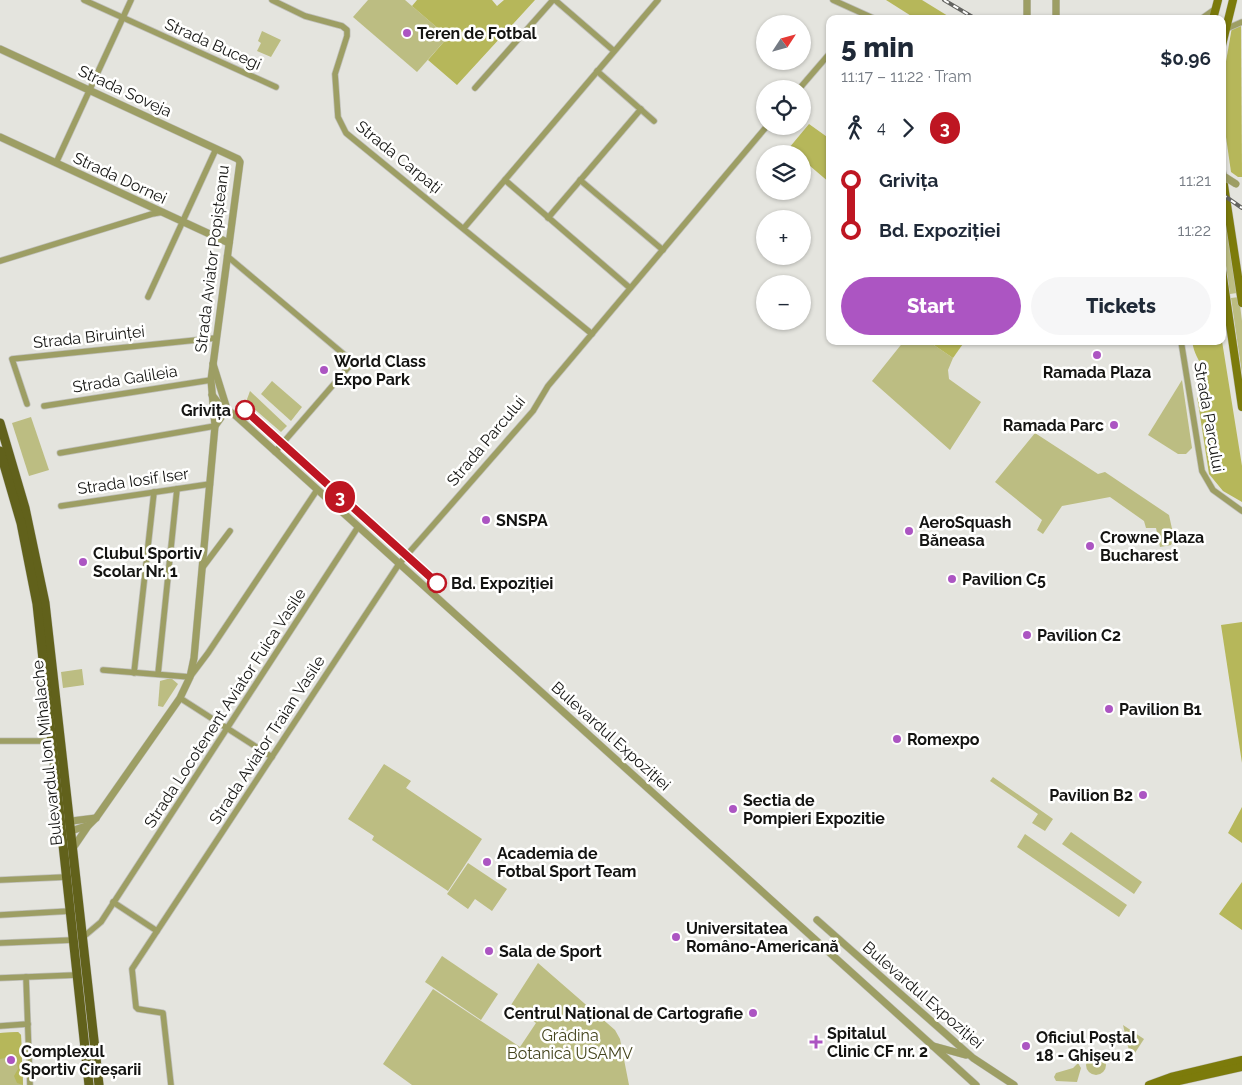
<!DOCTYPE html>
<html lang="en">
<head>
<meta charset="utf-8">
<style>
  body { margin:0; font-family:Raleway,sans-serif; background:#f6f6f7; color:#1f2937; height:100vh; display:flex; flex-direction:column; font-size:19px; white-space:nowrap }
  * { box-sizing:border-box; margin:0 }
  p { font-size:16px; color:#747a83 }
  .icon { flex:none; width:28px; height:28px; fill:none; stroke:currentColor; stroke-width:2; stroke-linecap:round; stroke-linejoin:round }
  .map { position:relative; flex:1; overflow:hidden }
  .side { position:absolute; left:826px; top:15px; width:400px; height:330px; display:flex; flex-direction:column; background:#fff; border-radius:10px; box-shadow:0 1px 4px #0004 }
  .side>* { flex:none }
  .badge { padding:0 10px; border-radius:16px; font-size:18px; line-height:32px }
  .needle { width:32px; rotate:54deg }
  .buttons { position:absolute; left:756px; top:15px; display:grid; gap:10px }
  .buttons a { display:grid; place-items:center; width:55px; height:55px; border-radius:50%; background:#fff; box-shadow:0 1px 4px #0004; font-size:25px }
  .map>.badge { position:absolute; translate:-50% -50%; box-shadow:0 0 0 2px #fff }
  .legs { display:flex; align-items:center; gap:8px; height:55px; padding:0 15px; font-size:16px }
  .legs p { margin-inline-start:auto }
  .overview { display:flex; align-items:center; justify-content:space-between; height:85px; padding:0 15px }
  h1 { font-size:28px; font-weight:800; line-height:38px }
  .button { display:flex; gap:10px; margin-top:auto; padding:10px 15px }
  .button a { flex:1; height:58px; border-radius:30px; background:#ac55c2; color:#fff; font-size:20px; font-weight:800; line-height:58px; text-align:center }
  .button a+a { background:#f6f6f7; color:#1f2937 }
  ul { padding:0 15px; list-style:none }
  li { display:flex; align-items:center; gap:18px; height:50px; font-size:19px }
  li i { display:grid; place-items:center; width:8px; height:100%; margin:0 6px; background:currentColor }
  li i::after { content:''; width:12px; height:12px; margin:-6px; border:4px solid; border-radius:50%; background:#fff }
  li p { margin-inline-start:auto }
  li:first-child i { background:linear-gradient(#0000 50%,currentColor 0) }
  li:last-child i { background:linear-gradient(currentColor 50%,#0000 0) }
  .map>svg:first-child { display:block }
  .green { fill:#bcbd82 }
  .forest { fill:#b6b75a }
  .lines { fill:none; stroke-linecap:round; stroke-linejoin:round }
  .minor-casing { stroke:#bfbfb9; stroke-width:7 }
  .tertiary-casing { stroke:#bfbfb9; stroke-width:8 }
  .secondary-casing { stroke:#bfbfb9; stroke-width:9 }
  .primary-casing { stroke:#bfbfb9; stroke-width:10 }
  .minor { stroke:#9d9e64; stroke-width:5.5 }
  .tertiary { stroke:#9d9e64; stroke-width:7 }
  .secondary { stroke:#7c7b0b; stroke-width:8 }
  .primary { stroke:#61611b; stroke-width:9 }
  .rail-casing { stroke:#646461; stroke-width:4 }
  .rail { stroke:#fffffe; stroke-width:2; stroke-dasharray:5.5; stroke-linecap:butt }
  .tertiary-bridge-casing { stroke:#bfbfb9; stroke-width:8; stroke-linecap:butt }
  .tertiary-bridge { stroke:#9d9e64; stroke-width:7 }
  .line-1-casing { stroke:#fff; stroke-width:11 }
  .line-1 { stroke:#be1622; stroke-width:8 }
  .poi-dot { fill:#ac55c2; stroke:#fffffe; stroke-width:2 }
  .stop-1-dot { fill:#fff; stroke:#be1622; stroke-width:2.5 }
  .labels { text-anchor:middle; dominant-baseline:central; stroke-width:5; stroke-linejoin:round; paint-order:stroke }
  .poi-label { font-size:16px; font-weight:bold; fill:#141412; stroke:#fffffe; text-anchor:start }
  .street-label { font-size:16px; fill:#141412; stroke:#fffffe }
  .stop-label { font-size:16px; font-weight:bold; fill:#141412; stroke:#fffffe; text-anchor:end }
  .park-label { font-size:16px; fill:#44441d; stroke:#fffffe }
</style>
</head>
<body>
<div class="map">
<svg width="1242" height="1085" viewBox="0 0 1242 1085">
  <rect width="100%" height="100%" fill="#e4e4de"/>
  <g class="green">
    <path d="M368,0H405L448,37L417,72L353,17Z"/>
    <path d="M262,31L281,40L271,57L257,51L261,43L258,41Z"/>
    <path d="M1222,187L1237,293L1230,294L1223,244Z"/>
    <path d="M1239,297L1242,321V374L1231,298Z"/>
    <path d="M904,341H928L953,358L948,370L949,379L981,402L950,450L872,381Z"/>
    <path d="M1182,380L1192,448L1186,454H1178L1148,435Z"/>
    <path d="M272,381L302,407L291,421L261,394Z"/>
    <path d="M250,391L287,426L281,432L246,402Z"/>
    <path d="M31,417L49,470L29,476L12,423Z"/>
    <path d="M1035,433L1098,474L1105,472L1169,515L1174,538L1171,545L1160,547L1156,528H1146L1144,521L1110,497L1062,506L1043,534L1037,530L1042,520L995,482Z"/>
    <path d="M82,669L84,685L63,688L61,672Z"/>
    <path d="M171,678L178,684L163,707L158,706L160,681Z"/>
    <path d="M384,764L411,781L406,788L482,839L448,891L372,840L374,836L348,819Z"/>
    <path d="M993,777L1053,819L1045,831L1032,823L1038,814L990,781Z"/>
    <path d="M1071,832L1142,882L1134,894L1062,844Z"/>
    <path d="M1025,834L1127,905L1119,917L1017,847Z"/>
    <path d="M468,863L507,889L492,911L475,899L468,909L447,894Z"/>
    <path d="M442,956L498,994L481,1020L425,982Z"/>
    <path d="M538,963L615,1030L620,1039L629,1085H412L383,1064L433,989L520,1047L536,1023L511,1005Z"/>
    <path d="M1123,1025L1144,1039L1131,1059Z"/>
    <path d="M18,1032L21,1035L23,1085H0V1033Z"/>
    <circle cx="1096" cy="1065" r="10"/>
    <path d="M1078,1063L1081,1068L1077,1082L1056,1081L1054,1077L1056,1073L1073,1068Z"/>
  </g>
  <g class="forest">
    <path d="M417,0H492L497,6L504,0H535L457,85L428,60L448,37L412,6Z"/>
    <path d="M886,0H922L948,16L947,19H916Z"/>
    <path d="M1241,25L1242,177H1238L1231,172L1223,116L1224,73L1232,27Z"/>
    <path d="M809,124L830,139V183L803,160L802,154H795L789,148Z"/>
    <path d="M928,341H965L953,358Z"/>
    <path d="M1192,341H1222L1242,466V502L1223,491L1209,474L1197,396L1202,398C1213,367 1196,367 1192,341Z"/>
    <path d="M1242,622V763L1221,625Z"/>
    <path d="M1242,807V843L1228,833Z"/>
    <path d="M1242,882V930L1219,914Z"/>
    <path d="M18,1032L21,1035L23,1085L17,1083L14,1076L18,1069L16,1056L0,1059V1033Z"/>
  </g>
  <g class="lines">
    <g class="minor-casing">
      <g id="minor">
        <path d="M84,0L276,87"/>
        <path d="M272,0L305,16L342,26L347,30V36L335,74L338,117L346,133L592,334"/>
        <path d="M555,0L614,51"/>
        <path d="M833,0L875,19"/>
        <path d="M1201,19L1215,9"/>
        <path d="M1226,29L1242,22"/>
        <path d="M597,71L654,121"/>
        <path d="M475,88L553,0"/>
        <path d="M799,89L830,53"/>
        <path d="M56,163L131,0"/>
        <path d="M505,180L630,288"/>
        <path d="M580,180L663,250"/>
        <path d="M548,218L641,109"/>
        <path d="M464,228L658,0"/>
        <path d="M227,256L353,362L275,452"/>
        <path d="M0,261L152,214L163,212"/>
        <path d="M148,297L216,149"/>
        <path d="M1181,341L1202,471L1213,490L1242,511"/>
        <path d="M27,404L12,359L216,338"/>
        <path d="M44,406L211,380"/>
        <path d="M60,453L215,426"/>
        <path d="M61,506L210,484"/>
        <path d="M203,567L230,531"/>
        <path d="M103,670L190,677L208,653L317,490"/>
        <path d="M134,673L154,492"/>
        <path d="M158,674L177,489"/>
        <path d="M180,698L272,757"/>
        <path d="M0,741H54"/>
        <path d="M0,880L67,877"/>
        <path d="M113,902L157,931"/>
        <path d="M0,915L71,911"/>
        <path d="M82,938L101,922L358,527"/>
        <path d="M0,943L73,940"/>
        <path d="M26,977L30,1085"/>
        <path d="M0,978L77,975"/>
        <path d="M0,1026L28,1024"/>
        <path d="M171,1085L163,1013L138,1009L136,1007L132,969L399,564L533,411L548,386L767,126"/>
      </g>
    </g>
    <g class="tertiary-casing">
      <g id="tertiary">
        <path d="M1027,19V0"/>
        <path d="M1056,19V0"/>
        <path d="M0,49L238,159L240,162L211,380L215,426L194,658L190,677L180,698L96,818L89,825L68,832"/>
        <path d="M0,137L229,243"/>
        <path d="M213,364L227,409L215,426"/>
        <path d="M212,395L219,404L236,416L976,1085"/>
        <path d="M64,822L96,818"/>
        <path d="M73,848L88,826"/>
        <path d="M817,920L973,1058L1014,1085"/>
        <path d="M933,1046L966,1055"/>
      </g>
    </g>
    <g class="secondary-casing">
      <g id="secondary">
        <path d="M1213,19L1218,0"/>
        <path d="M1222,45L1233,0"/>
        <path d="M1222,172L1242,303"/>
        <path d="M1222,270L1242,407"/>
        <path d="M1149,1085L1171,1077L1242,1060"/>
        <path d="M1161,1085L1242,1067"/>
      </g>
    </g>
    <g class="primary-casing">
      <g id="primary">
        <path d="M0,423L25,508L45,603L99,1085"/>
        <path d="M0,451L21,523L37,604L89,1085"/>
      </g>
    </g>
    <use href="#minor" class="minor"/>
    <use href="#tertiary" class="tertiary"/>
    <use href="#secondary" class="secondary"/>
    <use href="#primary" class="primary"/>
    <g class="rail-casing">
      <g id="rail">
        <path d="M944,0L976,19"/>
        <path d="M1222,194L1242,208"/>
      </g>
    </g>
    <use href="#rail" class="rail"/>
    <g class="tertiary-bridge-casing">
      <path id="tertiary-bridge" d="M1222,175L1236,184"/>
    </g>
    <use href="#tertiary-bridge" class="tertiary-bridge"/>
  </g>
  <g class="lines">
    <g class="line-1-casing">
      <path id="line-1" d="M245,410L437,583"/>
    </g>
    <use href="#line-1" class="line-1"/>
  </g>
  <g class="poi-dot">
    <circle cx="407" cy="33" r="5"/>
    <circle cx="1097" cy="355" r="5"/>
    <circle cx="324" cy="370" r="5"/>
    <circle cx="1114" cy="425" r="5"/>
    <circle cx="486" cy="520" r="5"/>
    <circle cx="909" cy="531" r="5"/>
    <circle cx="1090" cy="546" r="5"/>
    <circle cx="83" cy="562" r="5"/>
    <circle cx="952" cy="579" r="5"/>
    <circle cx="1027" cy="635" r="5"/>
    <circle cx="1109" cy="709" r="5"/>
    <circle cx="897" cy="739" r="5"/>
    <circle cx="1143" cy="795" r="5"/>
    <circle cx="733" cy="809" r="5"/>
    <circle cx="487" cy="862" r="5"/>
    <circle cx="676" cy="937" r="5"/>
    <circle cx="489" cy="951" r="5"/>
    <circle cx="753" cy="1013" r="5"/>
    <path d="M813.5 1034.5h5v5h5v5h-5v5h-5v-5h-5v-5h5z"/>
    <circle cx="1026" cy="1046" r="5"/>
    <circle cx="11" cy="1060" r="5"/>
  </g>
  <g class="stop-1-dot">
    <circle cx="245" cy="410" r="9"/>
    <circle cx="437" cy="583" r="9"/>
  </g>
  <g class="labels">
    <g class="poi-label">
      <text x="417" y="33">Teren de Fotbal</text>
      <text x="334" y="361">World Class<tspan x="334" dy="18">Expo Park</tspan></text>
      <text x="1097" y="372" text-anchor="middle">Ramada Plaza</text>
      <text x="1104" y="425" text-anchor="end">Ramada Parc</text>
      <text x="496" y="520">SNSPA</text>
      <text x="919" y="522">AeroSquash<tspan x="919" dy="18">Băneasa</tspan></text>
      <text x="1100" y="537">Crowne Plaza<tspan x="1100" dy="18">Bucharest</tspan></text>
      <text x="93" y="553">Clubul Sportiv<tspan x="93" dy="18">Scolar Nr. 1</tspan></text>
      <text x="962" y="579">Pavilion C5</text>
      <text x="1037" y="635">Pavilion C2</text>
      <text x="1119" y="709">Pavilion B1</text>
      <text x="907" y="739">Romexpo</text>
      <text x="1133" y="795" text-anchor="end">Pavilion B2</text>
      <text x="743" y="800">Sectia de<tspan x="743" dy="18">Pompieri Expozitie</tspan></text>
      <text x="497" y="853">Academia de<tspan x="497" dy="18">Fotbal Sport Team</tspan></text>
      <text x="686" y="928">Universitatea<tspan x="686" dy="18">Româno-Americană</tspan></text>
      <text x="499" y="951">Sala de Sport</text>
      <text x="743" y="1013" text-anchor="end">Centrul Național de Cartografie</text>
      <text x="827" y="1033">Spitalul<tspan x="827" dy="18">Clinic CF nr. 2</tspan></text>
      <text x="1036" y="1037">Oficiul Poștal<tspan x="1036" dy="18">18 - Ghişeu 2</tspan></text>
      <text x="21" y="1051">Complexul<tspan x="21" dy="18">Sportiv Cireșarii</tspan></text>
    </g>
    <g class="street-label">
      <text transform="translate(213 44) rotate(24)">Strada Bucegi</text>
      <text transform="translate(125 91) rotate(25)">Strada Soveja</text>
      <text transform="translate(399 157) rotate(39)">Strada Carpați</text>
      <text transform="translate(120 178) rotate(25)">Strada Dornei</text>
      <text transform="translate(212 259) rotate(-83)">Strada Aviator Popișteanu</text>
      <text transform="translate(89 337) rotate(-6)">Strada Biruinței</text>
      <text transform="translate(125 379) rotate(-9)">Strada Galileia</text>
      <text transform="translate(1209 417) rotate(80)">Strada Parcului</text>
      <text transform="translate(486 441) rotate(-50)">Strada Parcului</text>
      <text transform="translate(133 481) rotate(-8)">Strada Iosif Iser</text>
      <text transform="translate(225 708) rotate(-57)">Strada Locotenent Aviator Fuica Vasile</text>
      <text transform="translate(611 736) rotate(42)">Bulevardul Expoziției</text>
      <text transform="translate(267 740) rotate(-57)">Strada Aviator Traian Vasile</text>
      <text transform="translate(47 753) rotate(-96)">Bulevardul Ion Mihalache</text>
      <text transform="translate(923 995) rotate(41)">Bulevardul Expoziției</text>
    </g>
    <g class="stop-label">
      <text x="231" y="410">Grivița</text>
      <text x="451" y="583" text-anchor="start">Bd. Expoziției</text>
    </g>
    <g class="park-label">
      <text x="570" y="1035">Grădina<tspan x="570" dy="18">Botanică USAMV</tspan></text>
    </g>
  </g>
</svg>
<div class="buttons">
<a><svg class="needle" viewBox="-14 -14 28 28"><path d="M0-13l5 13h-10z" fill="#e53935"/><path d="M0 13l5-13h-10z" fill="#747a83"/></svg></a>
<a><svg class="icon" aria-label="locate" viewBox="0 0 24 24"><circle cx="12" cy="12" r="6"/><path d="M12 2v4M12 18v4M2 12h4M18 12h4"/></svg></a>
<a><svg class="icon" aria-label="layers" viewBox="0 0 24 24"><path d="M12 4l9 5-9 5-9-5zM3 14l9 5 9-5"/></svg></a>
<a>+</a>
<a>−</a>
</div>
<b class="badge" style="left:340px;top:497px;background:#be1622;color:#fff">3</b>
<section class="side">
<div class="overview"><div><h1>5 min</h1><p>11:17 – 11:22 · Tram</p></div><b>$0.96</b></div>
<div class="legs"><svg class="icon" aria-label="walk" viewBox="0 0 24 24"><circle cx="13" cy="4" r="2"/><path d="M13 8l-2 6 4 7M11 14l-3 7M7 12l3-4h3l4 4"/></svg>4<svg class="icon" aria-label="forward" viewBox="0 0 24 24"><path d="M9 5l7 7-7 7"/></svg><b class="badge" style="background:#be1622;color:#fff">3</b></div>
<ul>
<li><i style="color:#be1622"></i><b>Grivița</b><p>11:21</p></li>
<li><i style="color:#be1622"></i><b>Bd. Expoziției</b><p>11:22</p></li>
</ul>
<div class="button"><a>Start</a><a>Tickets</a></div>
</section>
</div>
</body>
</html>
